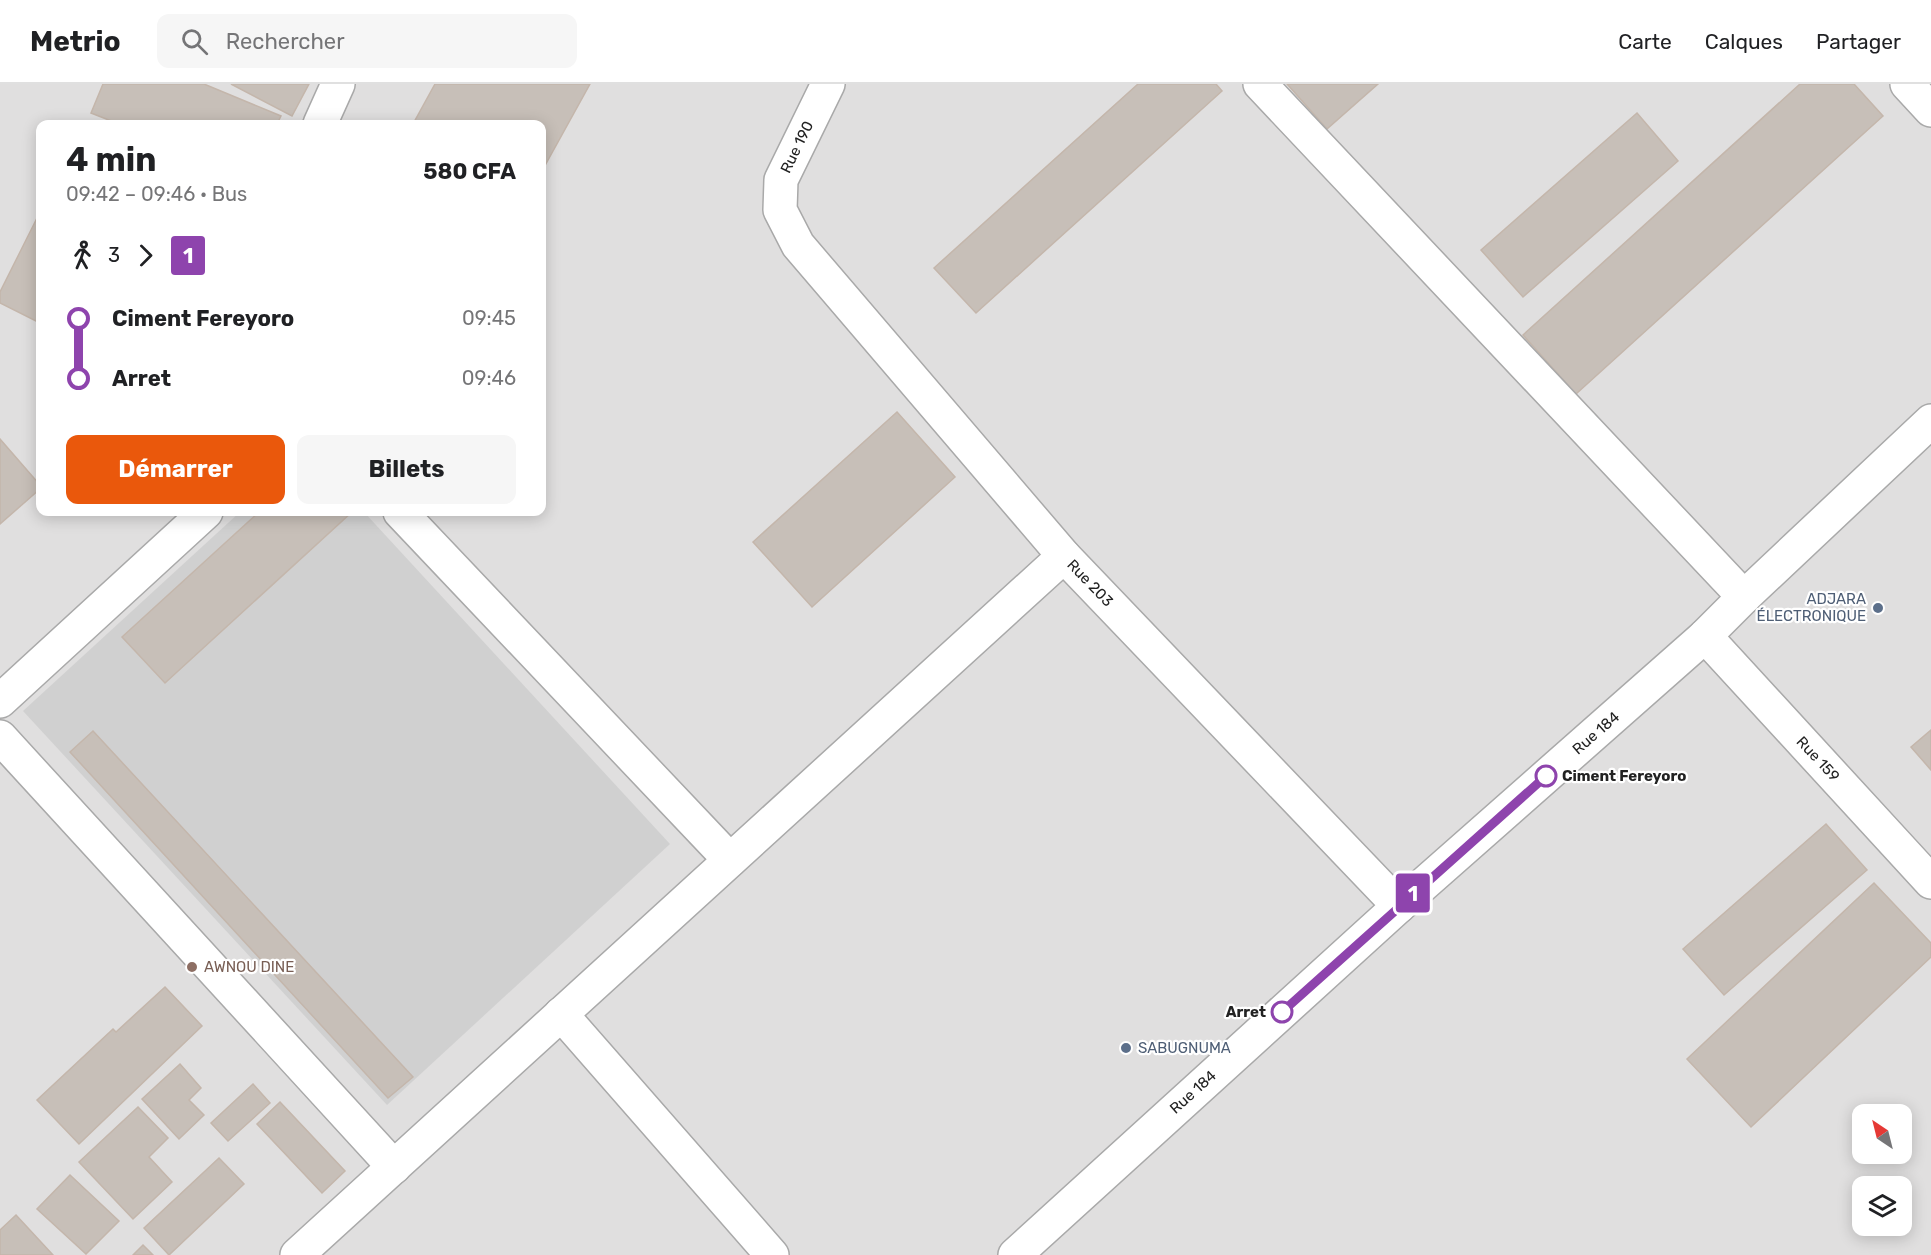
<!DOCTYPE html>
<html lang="fr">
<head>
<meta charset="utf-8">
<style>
  body { margin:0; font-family:Rubik,sans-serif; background:#f6f6f6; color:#202124; height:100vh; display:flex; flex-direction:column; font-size:22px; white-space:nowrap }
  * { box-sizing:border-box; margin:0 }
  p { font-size:20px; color:#757577 }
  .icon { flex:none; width:33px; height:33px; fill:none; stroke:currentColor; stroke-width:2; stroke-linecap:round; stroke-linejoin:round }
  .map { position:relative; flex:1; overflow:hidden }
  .panel { position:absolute; left:36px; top:36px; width:510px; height:396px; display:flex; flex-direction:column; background:#fff; border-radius:12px; box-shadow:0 3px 15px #0003 }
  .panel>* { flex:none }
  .badge { padding:0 12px; border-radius:4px; font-size:21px; line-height:39px }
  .needle { width:39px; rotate:325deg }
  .tools { position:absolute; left:1852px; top:1020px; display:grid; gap:12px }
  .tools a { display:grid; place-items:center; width:60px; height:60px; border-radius:12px; background:#fff; box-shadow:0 3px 15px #0003; font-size:30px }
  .map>.badge { position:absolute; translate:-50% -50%; box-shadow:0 0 0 3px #fff }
  .legs { display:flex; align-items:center; gap:9px; height:66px; padding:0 30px; font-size:20px }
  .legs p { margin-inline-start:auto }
  .summary { display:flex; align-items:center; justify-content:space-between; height:102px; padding:0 30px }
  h1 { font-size:33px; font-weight:700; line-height:45px }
  .cta { display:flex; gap:12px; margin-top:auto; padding:12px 30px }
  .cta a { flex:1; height:69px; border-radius:12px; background:#ea580c; color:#fff; font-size:24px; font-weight:700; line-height:69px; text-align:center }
  .cta a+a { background:#f6f6f6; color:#202124 }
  ul { padding:0 30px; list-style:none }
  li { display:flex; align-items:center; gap:21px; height:60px; font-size:22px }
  li i { display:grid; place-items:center; width:9px; height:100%; margin:0 8px; background:currentColor }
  li i::after { content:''; width:15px; height:15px; margin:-8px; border:4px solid; border-radius:50%; background:#fff }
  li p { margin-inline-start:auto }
  li:first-child i { background:linear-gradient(#0000 50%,currentColor 0) }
  li:last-child i { background:linear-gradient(currentColor 50%,#0000 0) }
  header { display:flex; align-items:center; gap:36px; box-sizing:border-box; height:84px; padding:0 30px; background:#fff; border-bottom:2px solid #e0e0e0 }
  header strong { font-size:28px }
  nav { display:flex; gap:33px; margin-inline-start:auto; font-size:21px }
  .search { width:420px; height:54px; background:#f6f6f6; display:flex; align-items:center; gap:15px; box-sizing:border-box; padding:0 21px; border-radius:12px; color:#757577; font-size:22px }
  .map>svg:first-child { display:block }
  .residential { fill:#e0dfdf; fill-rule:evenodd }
  .religious { fill:#d0d0d0 }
  .building { fill:#c7bfb8; stroke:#c4b6ab; stroke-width:1.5 }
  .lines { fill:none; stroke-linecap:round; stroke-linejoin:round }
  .minor-casing { stroke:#a9a9a9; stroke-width:36 }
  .minor { stroke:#fff; stroke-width:33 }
  .line-1-casing { stroke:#fff; stroke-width:14 }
  .line-1 { stroke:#8e44ad; stroke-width:9 }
  .service-dot { fill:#5c6f8a; stroke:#fff; stroke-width:2 }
  .stop-1-dot { fill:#fff; stroke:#8e44ad; stroke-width:3 }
  .education-dot { fill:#8d6e63; stroke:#fff; stroke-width:2 }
  .labels { text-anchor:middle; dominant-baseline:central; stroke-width:4.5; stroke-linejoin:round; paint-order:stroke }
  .street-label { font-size:15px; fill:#222; stroke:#fff }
  .service-label { font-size:15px; fill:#4e5e75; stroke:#fff; text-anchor:end }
  .stop-label { font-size:15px; font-weight:bold; fill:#222; stroke:#fff; text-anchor:start }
  .education-label { font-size:15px; fill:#785e54; stroke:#fff; text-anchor:start }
</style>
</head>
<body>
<header>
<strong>Metrio</strong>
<div class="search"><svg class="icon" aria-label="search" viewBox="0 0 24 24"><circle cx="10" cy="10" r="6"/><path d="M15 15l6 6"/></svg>Rechercher</div>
<nav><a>Carte</a><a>Calques</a><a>Partager</a></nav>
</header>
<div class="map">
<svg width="1931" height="1171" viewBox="0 0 1931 1171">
  <rect width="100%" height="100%" fill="#f2efe9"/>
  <path class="residential" d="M0,0H1931V1171H0ZM40,40H542V428H40ZM1863,1030H1902V1070H1863ZM1863,1102H1902V1142H1863Z"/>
  <path class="religious" d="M240,428H364L670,760L387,1021L23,627Z"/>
  <g class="building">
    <path d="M103,0H204L281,32L277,40H119L91,29Z"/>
    <path d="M231,0H309L292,32Z"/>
    <path d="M435,0H590L542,87V40H413Z"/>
    <path d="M1138,0H1216L1222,7L976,229L934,184Z"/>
    <path d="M1287,0H1378L1327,45Z"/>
    <path d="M1800,0H1854L1883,32L1576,310L1523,251Z"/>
    <path d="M1637,29L1678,77L1523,213L1481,166Z"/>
    <path d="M40,128V239L0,219V208Z"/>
    <path d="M897,328L955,393L812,523L753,458Z"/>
    <path d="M0,355L40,401V405L0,440Z"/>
    <path d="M259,428H352L165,599L122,553Z"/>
    <path d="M1931,646V686L1911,663Z"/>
    <path d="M93,647L413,993L388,1014L70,668Z"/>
    <path d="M1826,740L1867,786L1724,911L1683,865Z"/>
    <path d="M1874,799L1931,859V873L1751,1043L1687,975Z"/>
    <path d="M165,903L202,942L79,1060L37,1016L113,945L116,948Z"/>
    <path d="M180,980L201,1004L189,1016L204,1031L179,1055L142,1015Z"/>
    <path d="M253,1000L270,1019L228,1057L211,1039Z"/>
    <path d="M280,1018L345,1087L322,1109L257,1040Z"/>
    <path d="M138,1023L168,1054L149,1073L172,1098L133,1135L79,1078Z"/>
    <path d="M219,1074L244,1100L169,1171L144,1144Z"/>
    <path d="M70,1091L119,1137L86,1170L37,1125Z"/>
    <path d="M16,1131L53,1171H0V1146Z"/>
    <path d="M143,1161L153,1171H133Z"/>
  </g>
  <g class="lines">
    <g class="minor-casing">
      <g id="minor">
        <path d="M828,0L781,96L780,126L798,161L1064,472L1399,822"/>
        <path d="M1260,0L1744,513"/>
        <path d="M1907,0L1931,26"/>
        <path d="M320,40L338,0"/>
        <path d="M400,428L730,776"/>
        <path d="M1705,552L1931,798"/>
        <path d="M0,617L206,428"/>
        <path d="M0,653L394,1083"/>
        <path d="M561,930L772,1171"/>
        <path d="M297,1171L1064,472"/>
        <path d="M1015,1171L1399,822L1705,552L1744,513L1931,337"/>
      </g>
    </g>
    <use href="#minor" class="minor"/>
  </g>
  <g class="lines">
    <g class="line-1-casing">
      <path id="line-1" d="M1282,928L1546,692"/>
    </g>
    <use href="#line-1" class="line-1"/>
  </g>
  <g class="service-dot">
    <circle cx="1878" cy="524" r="6"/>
    <circle cx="1126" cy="964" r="6"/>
  </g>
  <g class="stop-1-dot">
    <circle cx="1546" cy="692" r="10"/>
    <circle cx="1282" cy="928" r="10"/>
  </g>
  <circle class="education-dot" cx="192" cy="883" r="6"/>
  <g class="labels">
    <g class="street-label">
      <text transform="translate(797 63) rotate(-64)">Rue 190</text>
      <text transform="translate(1090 499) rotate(46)">Rue 203</text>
      <text transform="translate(1596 649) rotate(-41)">Rue 184</text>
      <text transform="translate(1818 675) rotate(47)">Rue 159</text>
      <text transform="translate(1193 1008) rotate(-42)">Rue 184</text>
    </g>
    <g class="service-label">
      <text x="1866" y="515">ADJARA<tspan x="1866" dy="17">ÉLECTRONIQUE</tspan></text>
      <text x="1138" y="964" text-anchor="start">SABUGNUMA</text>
    </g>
    <g class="stop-label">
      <text x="1562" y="692">Ciment Fereyoro</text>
      <text x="1266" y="928" text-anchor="end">Arret</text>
    </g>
    <g class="education-label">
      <text x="204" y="883">AWNOU DINE</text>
    </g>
  </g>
</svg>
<div class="tools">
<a><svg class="needle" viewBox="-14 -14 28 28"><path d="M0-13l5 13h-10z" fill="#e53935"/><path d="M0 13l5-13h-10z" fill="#757577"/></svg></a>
<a><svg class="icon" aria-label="layers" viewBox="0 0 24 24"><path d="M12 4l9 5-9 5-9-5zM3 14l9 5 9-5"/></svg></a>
</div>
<b class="badge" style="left:1413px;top:809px;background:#8e44ad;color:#fff">1</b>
<section class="panel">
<div class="summary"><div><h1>4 min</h1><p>09:42 – 09:46 · Bus</p></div><b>580 CFA</b></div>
<div class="legs"><svg class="icon" aria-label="walk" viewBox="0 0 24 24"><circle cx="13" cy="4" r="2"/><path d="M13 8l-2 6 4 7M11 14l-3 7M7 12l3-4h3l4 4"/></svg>3<svg class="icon" aria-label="forward" viewBox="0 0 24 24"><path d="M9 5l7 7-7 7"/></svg><b class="badge" style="background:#8e44ad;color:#fff">1</b></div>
<ul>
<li><i style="color:#8e44ad"></i><b>Ciment Fereyoro</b><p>09:45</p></li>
<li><i style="color:#8e44ad"></i><b>Arret</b><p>09:46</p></li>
</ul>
<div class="cta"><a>Démarrer</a><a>Billets</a></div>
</section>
</div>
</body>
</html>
